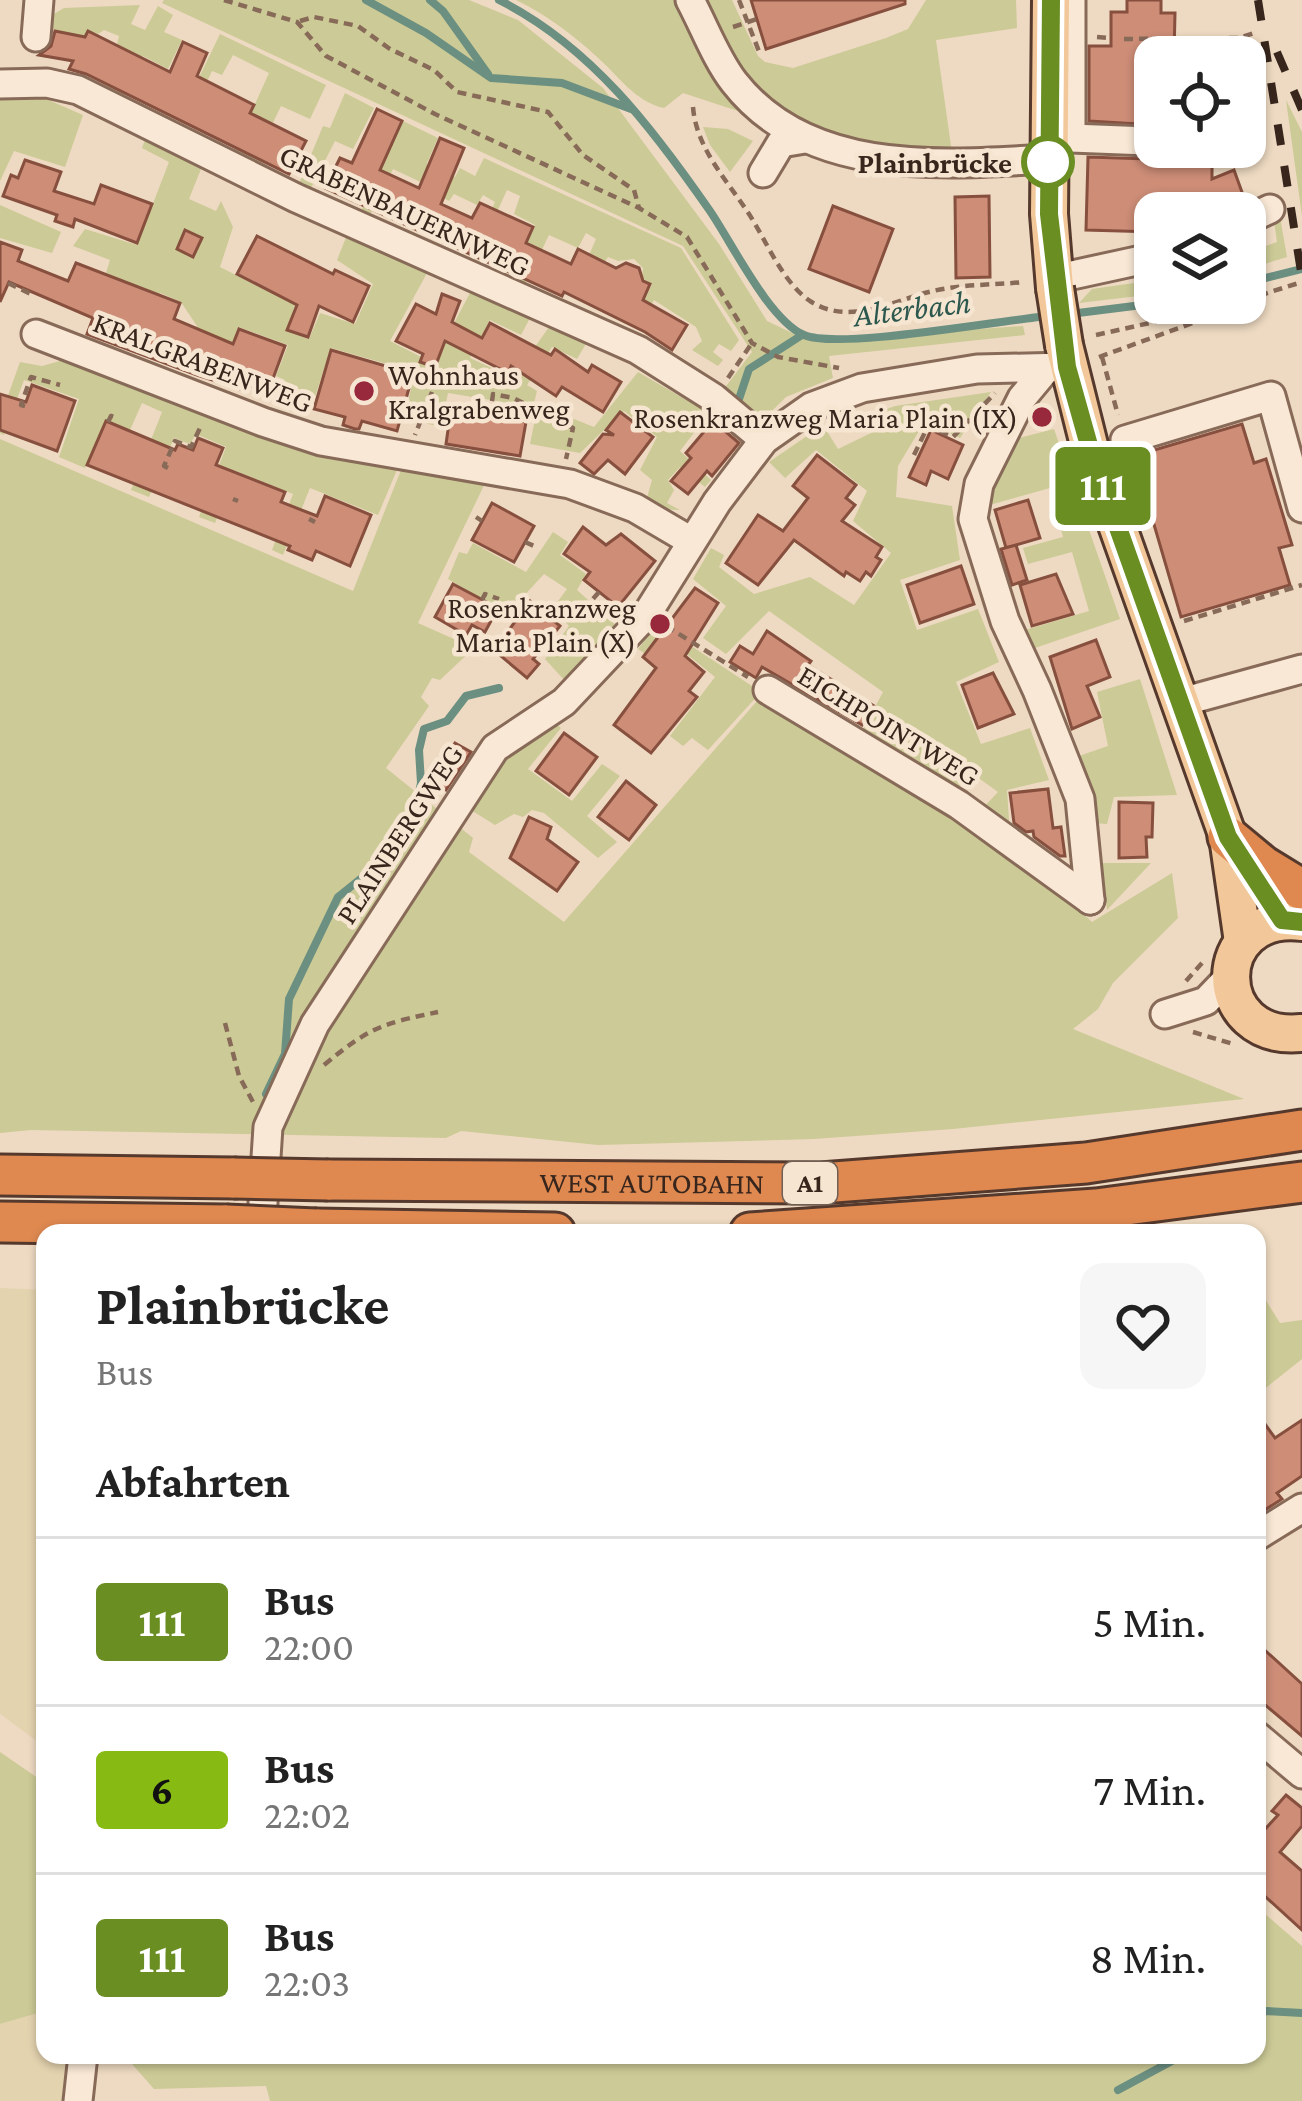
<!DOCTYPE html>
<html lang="de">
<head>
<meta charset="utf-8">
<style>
  body { margin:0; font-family:"Crimson Pro",serif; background:#f6f6f6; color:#222; height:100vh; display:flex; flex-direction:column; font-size:45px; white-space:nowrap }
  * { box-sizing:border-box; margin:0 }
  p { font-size:39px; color:#767676 }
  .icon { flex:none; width:66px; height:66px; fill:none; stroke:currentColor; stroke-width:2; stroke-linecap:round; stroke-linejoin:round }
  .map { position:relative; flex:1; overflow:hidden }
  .panel { position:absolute; left:36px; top:1224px; width:1230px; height:840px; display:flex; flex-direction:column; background:#fff; border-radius:24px; box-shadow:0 3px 9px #0004 }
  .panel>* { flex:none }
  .badge { padding:0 24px; border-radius:9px; font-size:42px; line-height:78px }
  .controls { position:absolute; left:1134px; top:36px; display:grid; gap:24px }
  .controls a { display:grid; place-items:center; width:132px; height:132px; border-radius:24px; background:#fff; box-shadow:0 3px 9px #0004; font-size:60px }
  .map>.badge { position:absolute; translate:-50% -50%; box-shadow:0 0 0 6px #fff }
  h2 { padding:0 60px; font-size:45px; line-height:108px }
  .round { display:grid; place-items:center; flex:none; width:126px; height:126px; border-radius:24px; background:#f6f6f6 }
  .summary { display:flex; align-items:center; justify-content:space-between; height:204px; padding:0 60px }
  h1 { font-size:57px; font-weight:700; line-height:90px }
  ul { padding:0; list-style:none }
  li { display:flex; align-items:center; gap:36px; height:168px; padding:0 60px; border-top:3px solid #e0e0e0 }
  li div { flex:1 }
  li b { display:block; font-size:45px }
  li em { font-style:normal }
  li .badge { min-width:132px; font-weight:700; text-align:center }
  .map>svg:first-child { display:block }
  .farmland { fill:#e4d3af }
  .green { fill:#ccca96 }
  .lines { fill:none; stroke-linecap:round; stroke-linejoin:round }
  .stream { stroke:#6b8f80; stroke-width:8 }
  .building { fill:#cd8d77; stroke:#874f3e; stroke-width:3 }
  .minor-casing { stroke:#886a59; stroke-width:33 }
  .major-casing { stroke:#56392d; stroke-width:42 }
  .highway-casing { stroke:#56392d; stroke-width:45 }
  .path { stroke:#886a59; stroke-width:4.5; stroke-dasharray:9 6; stroke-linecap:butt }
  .minor { stroke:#f9e8d5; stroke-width:27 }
  .major { stroke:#f2c799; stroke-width:36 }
  .highway { stroke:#df8951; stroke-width:39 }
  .rail { stroke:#38261d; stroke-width:8; stroke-dasharray:21 21; stroke-linecap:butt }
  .major-bridge-casing { stroke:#56392d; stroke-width:42; stroke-linecap:butt }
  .highway-bridge-casing { stroke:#56392d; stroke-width:45; stroke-linecap:butt }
  .major-bridge { stroke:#f2c799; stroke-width:36 }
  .highway-bridge { stroke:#df8951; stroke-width:39 }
  .line-casing { stroke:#fff; stroke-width:27 }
  .line { stroke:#6b8e23; stroke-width:18 }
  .stop-dot { fill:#fff; stroke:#6b8e23; stroke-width:6 }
  .poi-dot { fill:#98283c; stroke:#f6e5d1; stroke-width:4.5 }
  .labels { text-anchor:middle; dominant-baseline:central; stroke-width:9; stroke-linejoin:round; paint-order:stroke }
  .shield { fill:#f6e5d1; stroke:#715f53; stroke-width:3 }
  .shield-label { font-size:27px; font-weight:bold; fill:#38261d }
  .stop-label { font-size:30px; font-weight:bold; fill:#38261d; stroke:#f6e5d1; text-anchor:end }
  .street-label { font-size:30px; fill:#38261d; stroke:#f6e5d1 }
  .poi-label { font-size:30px; fill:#38261d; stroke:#f6e5d1; text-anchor:end }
  .water-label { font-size:33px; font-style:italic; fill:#2c584e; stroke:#f6e5d1 }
</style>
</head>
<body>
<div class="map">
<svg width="1302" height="2101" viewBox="0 0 1302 2101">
  <rect width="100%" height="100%" fill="#eedac2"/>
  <g class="farmland">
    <path d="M0,1288L45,1290V1747L0,1714Z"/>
    <path d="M45,2011V2055H90L86,2101H0V2024Z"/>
  </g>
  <g class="green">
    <path d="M164,0H469L518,20L603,88L719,244L767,321L809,341L1023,326L1025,335L829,356L833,378L786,397L755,428L717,398L752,352L683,246L162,3Z"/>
    <path d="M516,0H674L693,42L744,113L683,93L664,108C635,102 618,75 596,56C572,34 545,14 516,0Z"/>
    <path d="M703,0H732L758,56L765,62L793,68L886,38L908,29L926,0H1016L1017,28L936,40L952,153L876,150L808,126L784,112L756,89L732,57Z"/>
    <path d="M140,5L131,24L145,30L158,6L173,15L164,32L182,40L168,69L143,56L122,95L107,86L124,49L117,44L119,36L104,30L98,34L88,30L80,45L63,40L64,32L50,28L52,15L64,8Z"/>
    <path d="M220,34L326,85L310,119L281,106L256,158L262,162L258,168L233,153L269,73L233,55L222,75L212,71L198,101L190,96Z"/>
    <path d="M345,93L374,108L353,149L335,141L310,190L299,184L323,126L330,128Z"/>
    <path d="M0,98L46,99L83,115L65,167L14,151L0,181Z"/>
    <path d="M1286,100L1302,132V216Z"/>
    <path d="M403,121L438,138L427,163V185L393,169L369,217L360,213Z"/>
    <path d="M703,127L728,129L753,141L730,172L710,145Z"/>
    <path d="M145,140L201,169L189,199L216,211L221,201L233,227L220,267L295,305L286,331L309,339L320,313L355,324L373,284L337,260L347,235L427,273L390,341L433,363L471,291L530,318L521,335L490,320L470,358L513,378L549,327L587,342L577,359L552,347L527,385L537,391L534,403L594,427L638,372L709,413L680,451L711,480L705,487L680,467L668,480L674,490L667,503L680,510L660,509L646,501L652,480L640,470L657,437L624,411L580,453L530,444L535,419L503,402L448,393L441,427L404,418L415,372L331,348L312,406L279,396L285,380L276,376L288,345L239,327L232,343L214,336L207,353L190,347L197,326L181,302L160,293L145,328L122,319L134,285L106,273L110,260L73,246L85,229L137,245L169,162L142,148Z"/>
    <path d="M484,158L681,248L739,340L731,351L719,344L713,352L723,360L718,366L692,350L702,341L696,327L654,300L643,320L637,316L652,284L642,278L643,268L634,259L618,261L608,257L601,268L587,260L596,239L586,233L578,248L549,235L525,285L511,277L535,225L514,214L520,196L507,190L496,214L491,211L495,202L483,195L477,205L454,194L449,201L442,197L451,175L455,177L460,168L475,176Z"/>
    <path d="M0,205L61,232L52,253L0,238Z"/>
    <path d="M1280,217L1287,257L1245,270V253L1277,242L1274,221Z"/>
    <path d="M1155,280V294L1079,303L1092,289Z"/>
    <path d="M67,359L399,465L378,515L310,488L283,555L272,550L293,494L236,471L215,523L199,517L226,447L196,434L190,444L174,438L149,497L131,490L162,412L142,403L130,430L106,420L85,468L59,457L79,399L24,380L4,435L0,433V418L20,362L42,366Z"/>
    <path d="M991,392L960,438L925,421L898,466L896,497L952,506L960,560L900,580L917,630L978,609L999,662L956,682L981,744L1030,728L1049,780L1007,790L1010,835L980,811L998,792L973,774L955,791L859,737L883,692L769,611L726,654L703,638L726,606L693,579L711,548L724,555L719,567L754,594L810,577L854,605L891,553L853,521L867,491L816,450L785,478L769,462L823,425L838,449L873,432L870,415L895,406Z"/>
    <path d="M1054,429L1120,619L1032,649L1022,631L1089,611L1072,552L1028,564L1023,548L1063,537L1050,488L986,506L996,470L1015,439Z"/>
    <path d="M0,439L353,591L403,465L487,479L418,623L474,648L440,680L432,678L421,697L429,706L386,768L473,838L469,852L564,922L764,693L1038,872L1092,922L1172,873L1178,918L1113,983L1098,1009L1073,1029L1244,1099L953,1129L814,1139L598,1145L461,1131L446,1138L31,1130L0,1133Z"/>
    <path d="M553,532L568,542L560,555L586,574L577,590L618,627L566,682L545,659L569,626L553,608L567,589L544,574L507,614L448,579L459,552L467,554L473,543L526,572Z"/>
    <path d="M658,624L761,692L708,750L692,738L683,746L670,736L715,677L661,633L644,653L638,649Z"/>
    <path d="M1140,679L1177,795L1114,797L1107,824L1093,823L1079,756L1108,746L1097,692Z"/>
    <path d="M551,720L561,728L528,769L572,801L602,764L620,776L587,816L617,842L598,858L544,813L532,810L523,817L514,814L495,825L466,807L508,754Z"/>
    <path d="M1101,863H1151L1107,910Z"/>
    <path d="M1257,1286L1280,1323L1302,1320V1359L1257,1395Z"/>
    <path d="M0,1752L45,1783V2011L0,2024Z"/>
    <path d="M1257,1907L1302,1946V2101H270L266,2086L154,2089L124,2055H1257Z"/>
  </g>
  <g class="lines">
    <g class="stream">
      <path d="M366,0L426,33L491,78L562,83L631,109"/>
      <path d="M430,0L443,11L488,74"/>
      <path d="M499,0C591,46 653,129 710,211C732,243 769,320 804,335C839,350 1001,320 1049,316"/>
      <path d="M1245,283L1302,269"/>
      <path d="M1070,314L1158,303"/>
      <path d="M737,405L749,369L802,335"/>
      <path d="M266,1094L285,1054L289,999L338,897L389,856L401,822L416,806L421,783L419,750L424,729L447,721L466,696L499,688"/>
      <path d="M1257,2015L1265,2011L1302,2013"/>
      <path d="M1118,2090L1183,2055"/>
    </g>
  </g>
  <g class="building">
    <path d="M751,0H905V4L766,49Z"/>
    <path d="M1127,0H1161V13H1175L1174,57H1155V125L1089,121V46H1111V12H1127Z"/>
    <path d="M55,31L85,37L88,31L170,72L183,42L207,53L197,76L254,105L250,113L306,141L289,174L86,74L69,69L73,61L39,55L51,46Z"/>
    <path d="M377,109L402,121L380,170L419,188L440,138L464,148L441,204L472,218L480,203L533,227L526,243L571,264L578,249L616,268L626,263L639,268L643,281L650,284L643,300L687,325L672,350L645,332L564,292L562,296L325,188L340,158L352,163Z"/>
    <path d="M1165,147H1212V179L1234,170L1243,195L1201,213H1155V232L1086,230L1088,157L1148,159L1157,156Z"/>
    <path d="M25,160L61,172L54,191L94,204L101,185L152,204L137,243L75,219L73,227L55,221L57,215L3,196L11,175L18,178Z"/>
    <path d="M989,196L990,277L956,278L955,197Z"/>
    <path d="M833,206L893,229L869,292L809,269Z"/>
    <path d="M185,230L202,238L193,257L177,249Z"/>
    <path d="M257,236L333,274L335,270L369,286L353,322L319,306L308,337L287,330L297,305L237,274Z"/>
    <path d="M0,242L22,250L18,261L68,281L76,263L180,303L174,319L233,344L239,329L285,346L268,392L246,384L244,390L197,375L87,334L93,318L9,282L0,302Z"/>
    <path d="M442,294L460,301L452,322L482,338L490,323L551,355L555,349L588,372L592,365L621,382L603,412L562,387L556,396L511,366L508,373L445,341L435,367L420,362L423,354L396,341L416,304L436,314Z"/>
    <path d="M331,350L413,374L397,431L362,421L359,429H355L343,425L345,417L314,409Z"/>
    <path d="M32,385L75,401L57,451L0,430V394L26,402Z"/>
    <path d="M451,409L526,422L520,456L446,444Z"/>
    <path d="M620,412L653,437L625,474L608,460L594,474L580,463L603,434L614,435L606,430Z"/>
    <path d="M106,421L175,450L178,444L193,450L198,438L223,448L216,465L285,492L281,502L317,516L325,496L371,515L350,566L316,551L312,560L288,550L290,546L87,465Z"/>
    <path d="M713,421L739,443L712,476L707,471L688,494L671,481L691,458L686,453Z"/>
    <path d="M1242,424L1254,463L1266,459L1292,545L1279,548L1290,585L1181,617L1134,456Z"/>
    <path d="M931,430L963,445L948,479L931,471L926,485L909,477Z"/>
    <path d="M817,455L856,485L846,498L855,505L842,521L882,547L876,557L881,560L871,576L866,572L860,581L846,572L844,576L794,540L758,585L726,563L758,515L783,531L808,498L793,486Z"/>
    <path d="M1028,500L1040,538L1006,548L995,510Z"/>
    <path d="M492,503L534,526L514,562L472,540Z"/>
    <path d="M583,527L606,545L621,534L655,561L618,607L584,580L590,572L564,554Z"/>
    <path d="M1016,545L1027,580L1012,585L1001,549Z"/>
    <path d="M961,566L974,604L920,623L907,585Z"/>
    <path d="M1056,574L1073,614L1032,626L1020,585Z"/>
    <path d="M453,584L498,608L485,632L472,625L466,635L435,617Z"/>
    <path d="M695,588L718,603L685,656L704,672L689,691L697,697L651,753L614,725L656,668L643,657Z"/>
    <path d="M530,601L560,626L533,659L539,664L527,678L501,656L509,646L501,641Z"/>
    <path d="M767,631L811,661L808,665L874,706L862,725L762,667L756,678L730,662L740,646L753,654Z"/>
    <path d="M1096,640L1110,677L1087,686L1100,717L1072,729L1050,657Z"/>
    <path d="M993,673L1014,714L978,728L962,685Z"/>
    <path d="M564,733L597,757L569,795L536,771Z"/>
    <path d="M455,743L471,752L446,790L431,780Z"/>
    <path d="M626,781L656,805L629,840L598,817Z"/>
    <path d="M1048,789L1053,828L1061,827L1065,856H1060L1034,837L1033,831L1026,832L1014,823L1010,793Z"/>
    <path d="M1119,802L1153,803L1152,837H1146L1147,857L1119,858Z"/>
    <path d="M529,817L551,827L547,839L578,862L557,891L510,858Z"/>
    <path d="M1257,1413L1275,1438L1302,1420V1476L1277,1493L1282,1499L1257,1515Z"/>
    <path d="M1257,1643L1302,1684V1736L1257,1698Z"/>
    <path d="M1286,1795L1302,1808V1826L1280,1852L1302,1871V1930L1257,1889V1838L1278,1815L1272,1811Z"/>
  </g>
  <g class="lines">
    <g class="minor-casing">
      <g id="minor">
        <path d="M690,0C704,26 716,59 734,82C808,177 942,165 1048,159"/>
        <path d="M36,37L39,0"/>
        <path d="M0,84L47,83L78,90L296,198L638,350L714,398L764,440"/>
        <path d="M1071,138L1148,141"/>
        <path d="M1048,143L1071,138V0"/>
        <path d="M763,173L781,143L805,139"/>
        <path d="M1245,221L1270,209"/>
        <path d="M1054,279L1155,257"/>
        <path d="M36,334L263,422L321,441L570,484L635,508L691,541"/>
        <path d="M1047,368L1022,398L979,484L973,519L1005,621L1037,690L1080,799L1090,900"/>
        <path d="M1125,440L1271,396L1302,508"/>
        <path d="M768,690L959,805L1090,900"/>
        <path d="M1178,703L1302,669"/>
        <path d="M1165,1014L1206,1001L1230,976"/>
        <path d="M261,1233L268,1127L315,1024L495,748L564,702L647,614L717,502L764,440L811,407L862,388L977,369L1067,367"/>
        <path d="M1257,1536L1302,1508"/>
        <path d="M1257,1736L1302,1774"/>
        <path d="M78,2101L83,2055"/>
      </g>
    </g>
    <g class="major-casing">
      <g id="major">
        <path d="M1051,0L1049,214L1055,288"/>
        <path d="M1064,345L1090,449L1228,837L1243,942"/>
        <path d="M1302,922C1207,911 1208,1043 1302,1033"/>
      </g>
    </g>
    <g class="highway-casing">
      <g id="highway">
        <path d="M1228,837L1263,866L1302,890"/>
        <path d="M0,1175L234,1178"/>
        <path id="s1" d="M328,1180L821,1183L1086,1163L1302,1130"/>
        <path d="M0,1222L226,1225"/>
        <path d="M316,1229L555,1233"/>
        <path d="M750,1233L1096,1209L1302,1182"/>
      </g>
    </g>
    <g class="path">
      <path d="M224,0L297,22L326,56L435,114L639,208L687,237L752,343L778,357L839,368"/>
      <path d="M739,0L760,54"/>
      <path d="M300,21L314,17L358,26L390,49L434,70L457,92L548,112L583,155L634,190L639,208"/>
      <path d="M733,27L757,19"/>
      <path d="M1097,37L1111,38"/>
      <path d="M1124,39L1239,38L1254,33"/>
      <path d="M693,107C696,147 725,178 747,211C766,239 781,281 810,301C850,327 894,300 933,291C963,284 994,285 1024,282"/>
      <path d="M8,283L35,296"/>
      <path d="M1245,300L1302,282"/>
      <path d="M1096,335L1212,309"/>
      <path d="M1099,357L1201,320L1221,307"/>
      <path d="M1102,357L1118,415"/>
      <path d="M414,364L412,372L436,382L415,435"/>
      <path d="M728,378L752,343"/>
      <path d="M25,406L21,405L31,377L60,385"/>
      <path d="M490,416L493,394L513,398L573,428L566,459"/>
      <path d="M108,422L111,416L117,418"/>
      <path d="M914,455L928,426L953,437L995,393"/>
      <path d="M1132,461L1149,519"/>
      <path d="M168,468L164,466L175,441L191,447L201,426"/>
      <path d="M233,499L238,501"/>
      <path d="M476,517L482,521"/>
      <path d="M309,519L315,522"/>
      <path d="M525,542L534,546"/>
      <path d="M599,592L593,599L615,614"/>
      <path d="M482,600L485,594L499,599"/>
      <path d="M1184,621L1302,585"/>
      <path d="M666,626L748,677"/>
      <path d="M1186,981L1203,962"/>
      <path d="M225,1023L239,1076L253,1102"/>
      <path d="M1193,1032L1233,1044"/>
      <path d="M324,1065C369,1028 380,1024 438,1012"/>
    </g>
    <use href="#minor" class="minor"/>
    <use href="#major" class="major"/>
    <use href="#highway" class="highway"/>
    <g class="rail">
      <path d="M1258,0L1302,278"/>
      <path d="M1277,52L1302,110"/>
    </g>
    <g class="major-bridge-casing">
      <path id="major-bridge" d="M1055,288L1064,345"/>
    </g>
    <g class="highway-bridge-casing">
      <g id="highway-bridge">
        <path d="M234,1178L328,1180"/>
        <path d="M226,1225L316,1229"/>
      </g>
    </g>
    <use href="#major-bridge" class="major-bridge"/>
    <use href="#highway-bridge" class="highway-bridge"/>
  </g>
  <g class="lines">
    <g class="line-casing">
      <path id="line" d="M1051,0L1049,214L1067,367L1090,449L1228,837L1282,920L1302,922"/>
    </g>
    <use href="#line" class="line"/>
  </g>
  <circle class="stop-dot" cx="1048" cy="162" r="24"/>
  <g class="poi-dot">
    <circle cx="364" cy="391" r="12"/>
    <circle cx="1042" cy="417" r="12"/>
    <circle cx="660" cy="624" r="12"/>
  </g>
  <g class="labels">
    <rect class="shield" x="783" y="1162" width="54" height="42" rx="9"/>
    <g class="shield-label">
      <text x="810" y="1183">A1</text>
    </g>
    <g class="stop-label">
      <text x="1012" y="162">Plainbrücke</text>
    </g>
    <g class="street-label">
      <text transform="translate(405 210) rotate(25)">GRABENBAUERNWEG</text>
      <text transform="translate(203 362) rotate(21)">KRALGRABENWEG</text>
      <text transform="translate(889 725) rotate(31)">EICHPOINTWEG</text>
      <text transform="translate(399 834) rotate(-57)">PLAINBERGWEG</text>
      <text stroke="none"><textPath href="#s1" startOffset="324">WEST AUTOBAHN</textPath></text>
    </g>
    <g class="poi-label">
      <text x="388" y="374" text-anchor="start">Wohnhaus<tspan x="388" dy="34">Kralgrabenweg</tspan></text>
      <text x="1018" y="417">Rosenkranzweg Maria Plain (IX)</text>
      <text x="636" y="607">Rosenkranzweg<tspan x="636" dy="34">Maria Plain (X)</tspan></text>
    </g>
    <g class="water-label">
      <text transform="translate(912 308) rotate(-7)">Alterbach</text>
    </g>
  </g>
</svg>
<div class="controls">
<a><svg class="icon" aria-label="locate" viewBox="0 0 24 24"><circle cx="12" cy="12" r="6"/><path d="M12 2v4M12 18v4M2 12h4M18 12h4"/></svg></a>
<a><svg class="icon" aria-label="layers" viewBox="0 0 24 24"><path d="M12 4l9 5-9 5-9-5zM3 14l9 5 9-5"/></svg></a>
</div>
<b class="badge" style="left:1103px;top:486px;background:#6b8e23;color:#fff">111</b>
<section class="panel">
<div class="summary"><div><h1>Plainbrücke</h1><p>Bus</p></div><a class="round"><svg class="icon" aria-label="heart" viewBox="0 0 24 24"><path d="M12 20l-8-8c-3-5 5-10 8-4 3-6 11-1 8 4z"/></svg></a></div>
<h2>Abfahrten</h2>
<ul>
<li><span class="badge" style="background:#6b8e23;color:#fff">111</span><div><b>Bus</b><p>22:00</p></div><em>5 Min.</em></li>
<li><span class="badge" style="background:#88ba14;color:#111">6</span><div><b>Bus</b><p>22:02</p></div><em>7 Min.</em></li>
<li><span class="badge" style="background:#6b8e23;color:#fff">111</span><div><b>Bus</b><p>22:03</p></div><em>8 Min.</em></li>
</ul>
</section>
</div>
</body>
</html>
